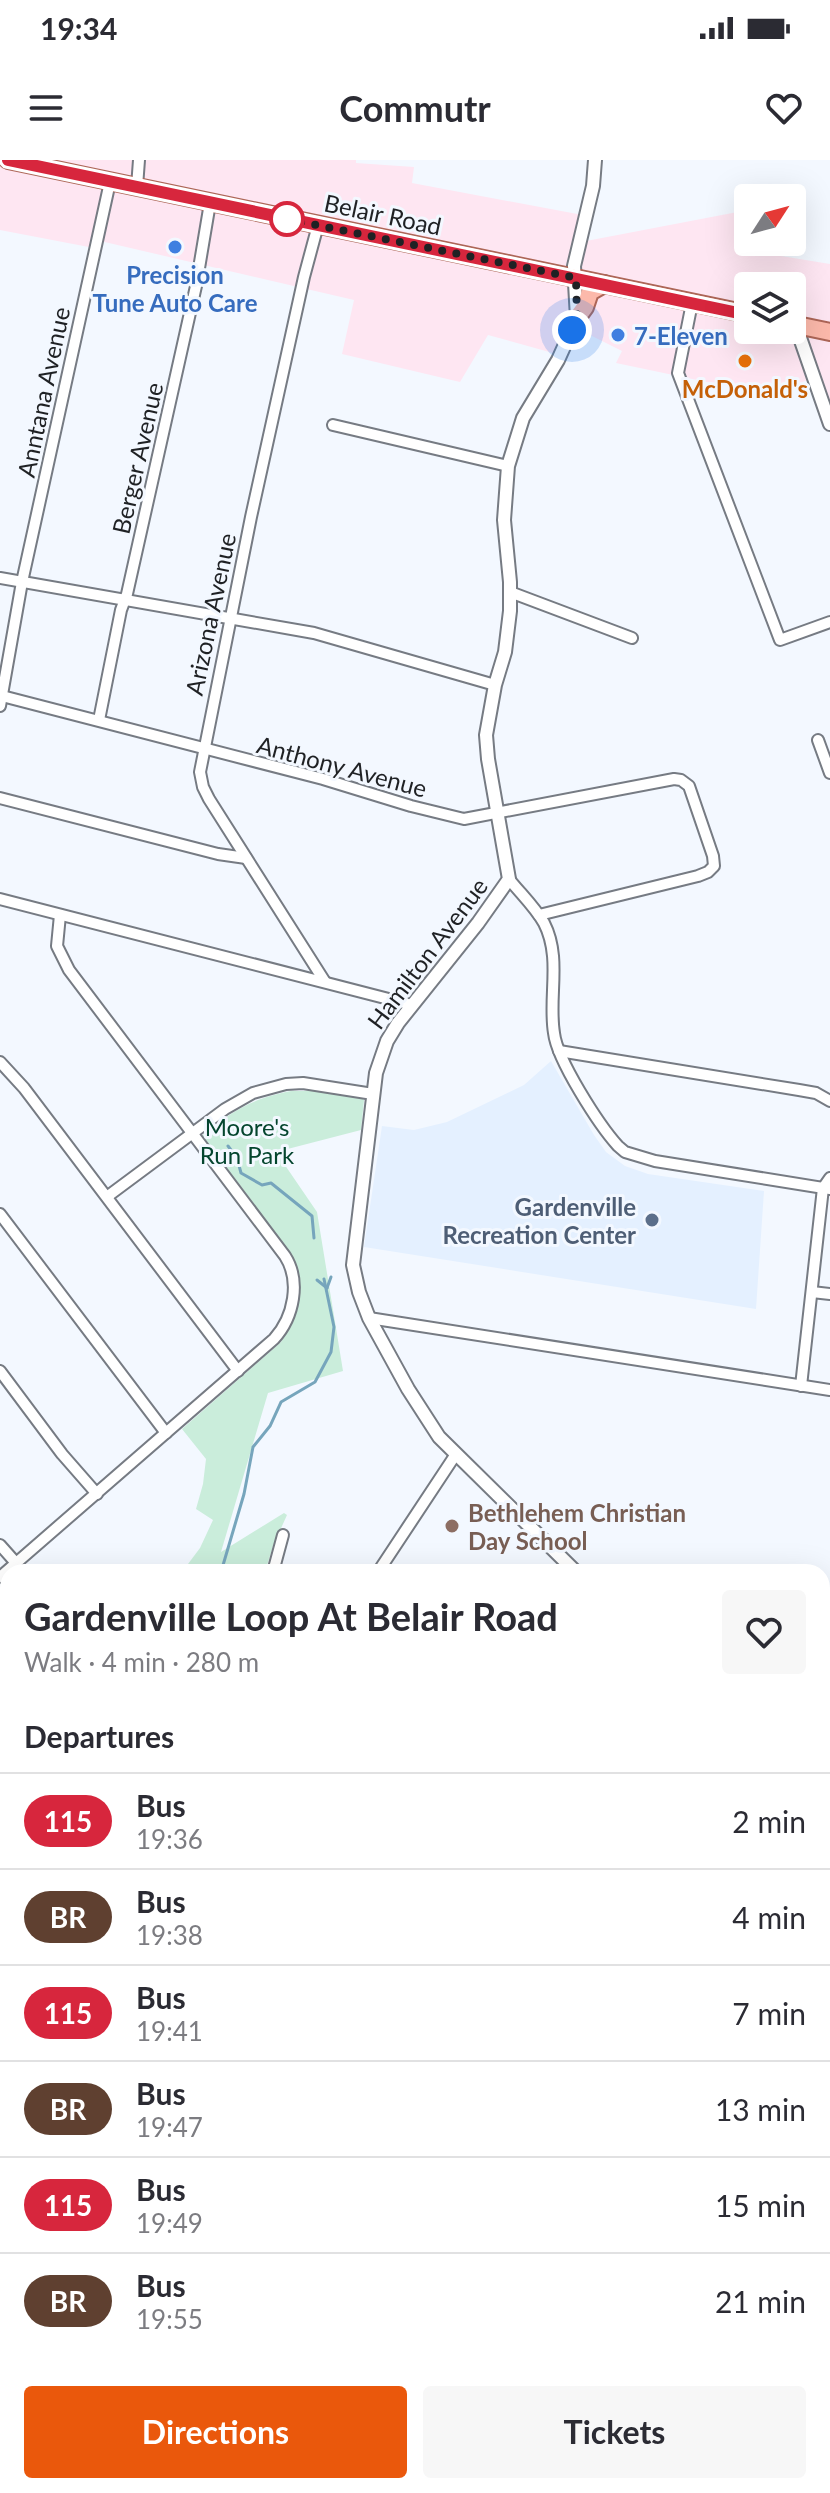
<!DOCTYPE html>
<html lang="en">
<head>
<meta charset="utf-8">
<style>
  body { margin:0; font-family:Lato,sans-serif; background:#f7f7f7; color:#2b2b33; height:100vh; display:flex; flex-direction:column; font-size:30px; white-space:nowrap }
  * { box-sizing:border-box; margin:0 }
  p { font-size:26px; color:#7c7c81 }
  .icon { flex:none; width:44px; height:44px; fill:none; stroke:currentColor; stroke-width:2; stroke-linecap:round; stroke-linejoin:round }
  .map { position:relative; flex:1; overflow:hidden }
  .drawer { position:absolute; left:0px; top:1404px; width:830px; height:930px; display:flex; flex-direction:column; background:#fff; border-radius:24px 24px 0 0; box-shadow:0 8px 32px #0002 }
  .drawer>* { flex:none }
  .badge { padding:0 16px; border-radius:26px; font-size:28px; line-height:52px }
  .needle { width:52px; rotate:54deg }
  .tools { position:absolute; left:734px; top:24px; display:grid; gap:16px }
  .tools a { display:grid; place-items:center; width:72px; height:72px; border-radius:8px; background:#fff; box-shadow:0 8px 32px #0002; font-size:40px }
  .you { position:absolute; width:40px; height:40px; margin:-20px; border:6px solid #fff; border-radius:50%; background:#1a73e8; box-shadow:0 0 0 12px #1a73e833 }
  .map>.badge { position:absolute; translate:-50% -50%; box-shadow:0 0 0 4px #fff }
  h2 { padding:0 24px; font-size:30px; line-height:72px }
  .round { display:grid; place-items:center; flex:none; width:84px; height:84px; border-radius:8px; background:#f7f7f7 }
  .summary { display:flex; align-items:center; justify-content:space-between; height:136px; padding:0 24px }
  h1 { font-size:38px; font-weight:700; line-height:60px }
  .primary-button { display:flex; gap:16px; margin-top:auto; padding:16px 24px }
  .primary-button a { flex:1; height:92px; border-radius:8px; background:#ea580c; color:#fff; font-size:32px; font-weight:700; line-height:92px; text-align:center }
  .primary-button a+a { background:#f7f7f7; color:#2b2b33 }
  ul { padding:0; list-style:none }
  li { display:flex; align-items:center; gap:24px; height:96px; padding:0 24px; border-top:2px solid #e1e1e2 }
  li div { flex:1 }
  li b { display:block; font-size:30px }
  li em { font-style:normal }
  li .badge { min-width:88px; font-weight:700; text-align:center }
  .status { display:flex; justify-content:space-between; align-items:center; height:56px; padding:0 40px; background:#fff; direction:ltr }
  .status svg { height:22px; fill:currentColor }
  header { display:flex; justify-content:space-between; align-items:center; height:104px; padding:0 24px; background:#fff; font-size:36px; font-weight:700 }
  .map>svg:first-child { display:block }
  .commercial { fill:#fee6f2; fill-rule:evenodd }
  .built { fill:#e4f0ff }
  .green { fill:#caeddb }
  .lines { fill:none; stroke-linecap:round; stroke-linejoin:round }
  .stream { stroke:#76a5bc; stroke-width:3 }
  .minor-casing { stroke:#767b83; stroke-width:14 }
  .tertiary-casing { stroke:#767b83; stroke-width:16 }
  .primary-casing { stroke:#ad6657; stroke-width:20 }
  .minor { stroke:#fff; stroke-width:10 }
  .tertiary { stroke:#fff; stroke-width:12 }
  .primary { stroke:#fcb9ab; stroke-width:16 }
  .line-casing { stroke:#fff; stroke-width:18 }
  .line { stroke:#d7263d; stroke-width:12 }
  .walk { stroke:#1f2124; stroke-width:8; stroke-dasharray:0 14.4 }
  .stop-dot { fill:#fff; stroke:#d7263d; stroke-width:4 }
  .shop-dot { fill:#3f7fe0; stroke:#f3f8ff; stroke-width:3 }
  .food-dot { fill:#e8710a; stroke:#f3f8ff; stroke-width:3 }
  .service-dot { fill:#5c6f8a; stroke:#f3f8ff; stroke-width:3 }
  .education-dot { fill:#8d6e63; stroke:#f3f8ff; stroke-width:3 }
  .labels { text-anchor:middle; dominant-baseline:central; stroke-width:6; stroke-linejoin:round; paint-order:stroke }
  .street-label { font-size:24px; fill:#1f2124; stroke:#f3f8ff }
  .shop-label { font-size:24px; font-weight:bold; fill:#366cbe; stroke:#f3f8ff }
  .food-label { font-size:24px; font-weight:bold; fill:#c56008; stroke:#f3f8ff }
  .park-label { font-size:24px; fill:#04452e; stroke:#f3f8ff }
  .service-label { font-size:24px; font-weight:bold; fill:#4e5e75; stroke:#f3f8ff; text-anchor:end }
  .education-label { font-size:24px; font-weight:bold; fill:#785e54; stroke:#f3f8ff; text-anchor:start }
</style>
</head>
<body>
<div class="status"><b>19:34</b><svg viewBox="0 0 49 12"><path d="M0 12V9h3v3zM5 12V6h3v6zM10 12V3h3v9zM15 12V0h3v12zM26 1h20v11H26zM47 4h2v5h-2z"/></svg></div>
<header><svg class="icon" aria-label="menu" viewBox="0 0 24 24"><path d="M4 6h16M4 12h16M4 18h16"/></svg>Commutr<svg class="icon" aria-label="heart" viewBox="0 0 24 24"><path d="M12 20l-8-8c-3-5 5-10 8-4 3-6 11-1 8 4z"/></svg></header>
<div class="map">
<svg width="830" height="2333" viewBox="0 0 830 2333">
  <rect width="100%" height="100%" fill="#f3f8ff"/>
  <path class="commercial" d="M0,0H356V3L414,7L412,23L588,56L581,82L748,50V82L783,88L781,96L830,104V263L813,218L769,235L616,203L622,191L574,167L560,195L488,175L460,222L342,194L354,140L96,80L94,88L0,70ZM748,126H792V170H748Z"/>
  <path class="built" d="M551,901L594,975L606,992L625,1006L648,1014L764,1031L756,1149L364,1087L382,966L414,970L447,962L524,925Z"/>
  <g class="green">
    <path d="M291,931H317L360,937L364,940L361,970L276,992L317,1052L343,1211L268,1233L221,1392L284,1353L287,1355L273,1386L265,1412H182L200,1388L213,1360L196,1349L203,1324L206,1299L182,1269L281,1182C303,1151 305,1125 289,1091L203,976L204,973C234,950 254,938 291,931Z"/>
    <path d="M0,1665L8,1671V1807L0,1814Z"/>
    <path d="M8,1838V1986L0,1995V1844Z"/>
  </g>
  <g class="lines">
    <g class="stream">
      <path d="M228,986L237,998L241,1013L262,1025L271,1023L312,1056L314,1078"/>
      <path d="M317,1120L327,1128"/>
      <path d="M327,1128L331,1117"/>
      <path d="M221,1412L244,1334L253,1287L270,1266L281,1242L315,1222L331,1192L334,1167L324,1119"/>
      <path d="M0,1879L8,1869"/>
    </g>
    <g class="minor-casing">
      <g id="minor">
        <path d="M137,27L139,0"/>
        <path d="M318,65L304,117L251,357L200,612L203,627L209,639L325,822"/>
        <path d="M692,143L678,213L780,480L830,462"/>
        <path d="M333,265L508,306"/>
        <path d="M0,418L314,473L495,525"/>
        <path d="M510,432L632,478"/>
        <path d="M2,536L323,619L411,646L464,659L674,619L681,620L689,626L713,696L714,706L708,712L698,716L539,755"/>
        <path d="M0,546L22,422L110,22"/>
        <path d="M99,560L121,450L127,434L196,126L210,43"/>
        <path d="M818,580L830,613"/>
        <path d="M0,638L218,694L246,698"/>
        <path d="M509,719C521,734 535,747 544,763C562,798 548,837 554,873C557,900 599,965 618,986L625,992L655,1001L830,1029"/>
        <path d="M0,739L412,845"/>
        <path d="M559,891L799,930L816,933L830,941"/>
        <path d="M0,902L24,928L238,1211"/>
        <path d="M108,1036L225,949L253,933L286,924L303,923L373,934"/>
        <path d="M0,1054L166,1273"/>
        <path d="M812,1132L830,1134"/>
        <path d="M369,1158L830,1230"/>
        <path d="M0,1211L62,1294L97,1334"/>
        <path d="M801,1226L823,1028L830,1018"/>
        <path d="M0,1385L16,1403"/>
        <path d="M273,1412L283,1375"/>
        <path d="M378,1412L456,1294"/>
        <path d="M0,1417L274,1179C294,1157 301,1121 285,1096L69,810L57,786L60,755"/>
        <path d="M822,1509L830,1500"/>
        <path d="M0,1655L8,1661"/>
        <path d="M822,1821L830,1811"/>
        <path d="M822,1984L830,1996"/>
        <path d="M0,2008L8,1999"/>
        <path d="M822,2043L830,2041"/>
        <path d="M745,2326L767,2333"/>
      </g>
    </g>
    <g class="tertiary-casing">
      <g id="tertiary">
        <path d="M799,165L798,172L830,264"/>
        <path d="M576,1412L439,1277L408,1229L369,1158L359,1132L353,1105L376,913L387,881L398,863L478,763L509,719L488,599L486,575L495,525L505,492L510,451V422L504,360L508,306L523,258L558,200L577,158L574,106L593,26L595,0"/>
        <path d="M822,1650L830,1647"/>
        <path d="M822,1714L830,1745"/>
        <path d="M822,2031L830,2010"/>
        <path d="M0,2166L8,2173"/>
        <path d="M0,2223L8,2219"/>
        <path d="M185,2326L193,2333"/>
        <path d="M633,2333L636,2326"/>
      </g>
    </g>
    <g class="primary-casing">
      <g id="primary">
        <path d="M8,0L748,154"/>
        <path d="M577,158L585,147L590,132L604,124"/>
        <path d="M792,164L830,172"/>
      </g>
    </g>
    <use href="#minor" class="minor"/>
    <use href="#tertiary" class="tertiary"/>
    <use href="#primary" class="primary"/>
  </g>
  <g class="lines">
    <g class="line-casing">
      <path id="line" d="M8,0L748,155"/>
    </g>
    <use href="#line" class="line"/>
    <path class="walk" d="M287,59L576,118L577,158L572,170"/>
  </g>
  <circle class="stop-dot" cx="287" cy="59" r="16"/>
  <g class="shop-dot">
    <circle cx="175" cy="87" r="8"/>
    <circle cx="618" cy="175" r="8"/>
  </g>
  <circle class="food-dot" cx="745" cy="201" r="8"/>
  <circle class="service-dot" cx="652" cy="1060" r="8"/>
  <circle class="education-dot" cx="452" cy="1366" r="8"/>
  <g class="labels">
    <g class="street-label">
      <text transform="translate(383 54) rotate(12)">Belair Road</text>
      <text transform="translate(43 232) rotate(-78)">Anntana Avenue</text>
      <text transform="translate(137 298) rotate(-77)">Berger Avenue</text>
      <text transform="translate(210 454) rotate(-78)">Arizona Avenue</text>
      <text transform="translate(342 606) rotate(15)">Anthony Avenue</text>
      <text transform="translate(427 793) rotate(-53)">Hamilton Avenue</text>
    </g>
    <g class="shop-label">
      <text x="175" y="114">Precision<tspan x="175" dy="28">Tune Auto Care</tspan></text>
      <text x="634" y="175" text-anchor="start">7-Eleven</text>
    </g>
    <g class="food-label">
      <text x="745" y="228">McDonald's</text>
    </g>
    <g class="park-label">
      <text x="247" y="966">Moore's<tspan x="247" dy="28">Run Park</tspan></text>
    </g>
    <g class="service-label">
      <text x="636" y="1046">Gardenville<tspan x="636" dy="28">Recreation Center</tspan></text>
    </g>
    <g class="education-label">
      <text x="468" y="1352">Bethlehem Christian<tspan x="468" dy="28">Day School</tspan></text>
    </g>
  </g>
</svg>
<div class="tools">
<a><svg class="needle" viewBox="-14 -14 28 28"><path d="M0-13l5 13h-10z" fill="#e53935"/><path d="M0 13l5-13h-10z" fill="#7c7c81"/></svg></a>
<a><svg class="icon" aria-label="layers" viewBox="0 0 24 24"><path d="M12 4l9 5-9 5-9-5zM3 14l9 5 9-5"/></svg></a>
</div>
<div class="you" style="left:572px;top:170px"></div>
<section class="drawer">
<div class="summary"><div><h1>Gardenville Loop At Belair Road</h1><p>Walk · 4 min · 280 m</p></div><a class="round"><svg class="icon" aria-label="heart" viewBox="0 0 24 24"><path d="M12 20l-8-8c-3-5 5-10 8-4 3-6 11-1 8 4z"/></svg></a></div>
<h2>Departures</h2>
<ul>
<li><span class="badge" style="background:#d7263d;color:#fff">115</span><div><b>Bus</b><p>19:36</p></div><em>2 min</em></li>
<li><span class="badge" style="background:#5f4030;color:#fff">BR</span><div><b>Bus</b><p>19:38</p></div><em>4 min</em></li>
<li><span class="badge" style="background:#d7263d;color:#fff">115</span><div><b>Bus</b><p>19:41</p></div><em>7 min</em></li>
<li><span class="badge" style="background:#5f4030;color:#fff">BR</span><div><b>Bus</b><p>19:47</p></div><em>13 min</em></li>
<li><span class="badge" style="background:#d7263d;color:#fff">115</span><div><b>Bus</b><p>19:49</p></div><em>15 min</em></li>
<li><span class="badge" style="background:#5f4030;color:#fff">BR</span><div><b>Bus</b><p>19:55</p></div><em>21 min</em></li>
</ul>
<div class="primary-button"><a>Directions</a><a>Tickets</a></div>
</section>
</div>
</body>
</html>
